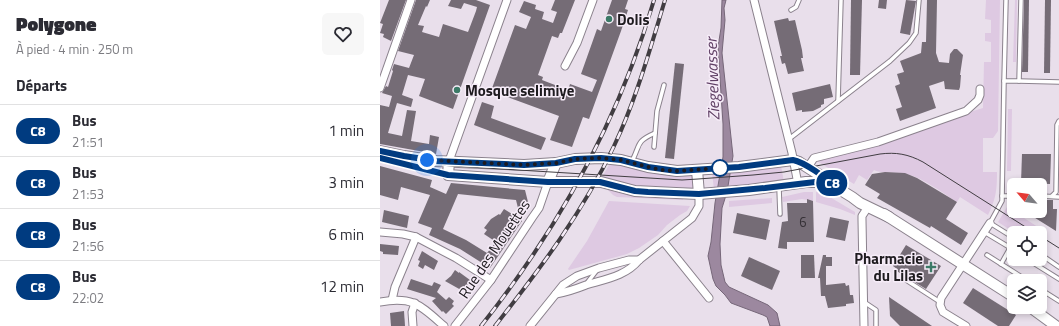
<!DOCTYPE html>
<html lang="fr">
<head>
<meta charset="utf-8">
<style>
  body { margin:0; font-family:"Titillium Web",sans-serif; background:#f7f7f7; color:#2b2b33; height:100vh; display:flex; flex-direction:column; font-size:15px; white-space:nowrap }
  * { box-sizing:border-box; margin:0 }
  p { font-size:13px; color:#7c7c81 }
  .icon { flex:none; width:22px; height:22px; fill:none; stroke:currentColor; stroke-width:2; stroke-linecap:round; stroke-linejoin:round }
  .map { position:relative; flex:1; overflow:hidden }
  .panel { display:flex; flex-direction:column; background:#fff; width:380px }
  .panel>* { flex:none }
  .badge { padding:0 8px; border-radius:13px; font-size:14px; line-height:26px }
  .needle { width:26px; rotate:298deg }
  .fabs { position:absolute; left:627px; top:178px; display:grid; gap:8px }
  .fabs a { display:grid; place-items:center; width:40px; height:40px; border-radius:6px; background:#fff; box-shadow:0 2px 6px #0003; font-size:20px }
  .you { position:absolute; width:20px; height:20px; margin:-10px; border:3px solid #fff; border-radius:50%; background:#1a73e8; box-shadow:0 0 0 6px #1a73e833 }
  .map>.badge { position:absolute; translate:-50% -50%; box-shadow:0 0 0 2px #fff }
  h2 { padding:0 16px; font-size:15px; line-height:36px }
  .round { display:grid; place-items:center; flex:none; width:42px; height:42px; border-radius:6px; background:#f7f7f7 }
  .summary { display:flex; align-items:center; justify-content:space-between; height:68px; padding:0 16px }
  h1 { font-size:19px; font-weight:800; line-height:30px }
  ul { padding:0; list-style:none }
  li { display:flex; align-items:center; gap:12px; height:52px; padding:0 16px; border-top:1px solid #e1e1e2 }
  li div { flex:1 }
  li b { display:block; font-size:15px }
  li em { font-style:normal }
  li .badge { min-width:44px; font-weight:700; text-align:center }
  main { display:flex; flex:1; min-height:0 }
  .map>svg:first-child { display:block }
  .green { fill:#dec9e2 }
  .water { fill:#9c889f; stroke:#766779 }
  .building { fill:#756c76 }
  .lines { fill:none; stroke-linecap:round; stroke-linejoin:round }
  .lane-casing { stroke:#8b828d; stroke-width:5.5 }
  .street-casing { stroke:#8b828d; stroke-width:9 }
  .secondary-casing { stroke:#8b828d; stroke-width:12 }
  .lane { stroke:#fff; stroke-width:3.5 }
  .street { stroke:#fff; stroke-width:7 }
  .secondary { stroke:#fff; stroke-width:10 }
  .tram { stroke:#413d42; stroke-width:1 }
  .rail-casing { stroke:#413d42; stroke-width:4 }
  .rail { stroke:#f6ecf8; stroke-width:2.5; stroke-dasharray:8; stroke-linecap:butt }
  .line-casing { stroke:#fff; stroke-width:9 }
  .line { stroke:#003b80; stroke-width:6 }
  .walk { stroke:#1e1b1f; stroke-width:4; stroke-dasharray:0 7.2 }
  .poi-dot { fill:#3c7a67; stroke:#f6ecf8; stroke-width:1.5 }
  .stop-dot { fill:#fff; stroke:#003b80; stroke-width:2 }
  .labels { text-anchor:middle; dominant-baseline:central; stroke-width:3; stroke-linejoin:round; paint-order:stroke }
  .number-label { font-size:13px; fill:#342f35 }
  .poi-label { font-size:15px; font-weight:bold; fill:#1e1b1f; stroke:#f6ecf8; text-anchor:start }
  .street-label { font-size:15px; fill:#1e1b1f; stroke:#f6ecf8 }
  .water-label { font-size:16px; font-style:italic; fill:#604065; stroke:#f6ecf8 }
</style>
</head>
<body>
<main>
<section class="panel">
<div class="summary"><div><h1>Polygone</h1><p>À pied · 4 min · 250 m</p></div><a class="round"><svg class="icon" aria-label="heart" viewBox="0 0 24 24"><path d="M12 20l-8-8c-3-5 5-10 8-4 3-6 11-1 8 4z"/></svg></a></div>
<h2>Départs</h2>
<ul>
<li><span class="badge" style="background:#003b80;color:#fff">C8</span><div><b>Bus</b><p>21:51</p></div><em>1 min</em></li>
<li><span class="badge" style="background:#003b80;color:#fff">C8</span><div><b>Bus</b><p>21:53</p></div><em>3 min</em></li>
<li><span class="badge" style="background:#003b80;color:#fff">C8</span><div><b>Bus</b><p>21:56</p></div><em>6 min</em></li>
<li><span class="badge" style="background:#003b80;color:#fff">C8</span><div><b>Bus</b><p>22:02</p></div><em>12 min</em></li>
</ul>
</section>
<div class="map">
<svg width="679" height="326" viewBox="0 0 679 326">
  <rect width="100%" height="100%" fill="#e9dfeb"/>
  <g class="green">
    <path d="M606,0H620L618,131L613,138H603V172H617C617,190 616,199 608,215L580,197L577,202C561,192 545,179 527,174C517,171 501,174 494,170L487,180L479,175L474,184L437,161L438,159L603,108L604,62H611V42L605,41V33H611V20L605,19Z"/>
    <path d="M635,0H637L636,62H633Z"/>
    <path d="M628,109H632L631,171H627Z"/>
    <path d="M230,163L311,174L313,177L314,190L254,188L220,181Z"/>
    <path d="M401,166L404,182L334,189L332,173Z"/>
    <path d="M229,187L304,196L303,200L237,197L233,195L228,190Z"/>
    <path d="M424,192H433V201L422,199L403,202L402,197Z"/>
    <path d="M436,192L443,193L475,212V215L460,209L436,202Z"/>
    <path d="M392,198V203L349,207V201Z"/>
    <path d="M229,201L310,206L307,211L300,215L287,225L278,235L259,248L247,254L189,270L188,269L207,241Z"/>
    <path d="M627,207L664,231L660,236V233H635L618,222Z"/>
  </g>
  <path class="water" d="M342,0H346L344,8L345,20L342,53L353,156L347,192L342,208L340,244L341,265L345,282L349,287L388,305L397,313L400,326H390L387,317L383,315L351,303L345,295L336,286L333,279L328,256L331,242L335,203L343,157V124L338,47L341,28Z"/>
  <g class="building">
    <path d="M9,0H26L11,41L3,37L4,34L0,33L3,24L0,23Z"/>
    <path d="M36,0H50L47,7L46,6L38,25L44,26L42,32L59,37L63,24L88,32L96,11L97,7L84,3L81,9L68,6L71,0H96L110,5L73,109L39,96L45,79L28,75L22,95L33,99L31,107L17,103L8,133L22,136L27,110L36,111L31,141L49,144L50,135L59,137L56,154L0,144V105L9,107L12,96L2,93L6,86L8,87L13,71L12,70L14,64L29,68L34,55L18,51Z"/>
    <path d="M175,0H195L182,33H180L178,38L172,36L158,75L163,77L162,80L188,90L190,84L212,92L217,80L201,74L217,29L221,31L232,0H248L245,9L248,10L241,31L209,119L203,117L192,147L170,140L179,116L111,91L135,25L146,29L151,17L139,12L144,1L156,5L155,9L164,12L162,19L173,23L177,12L171,10Z"/>
    <path d="M471,0H482L480,75H470Z"/>
    <path d="M499,0H507L506,9L498,8Z"/>
    <path d="M526,0L536,1L530,35L520,33Z"/>
    <path d="M547,0H557L556,53L559,62L569,63L570,54L574,49H577L583,55L580,75H581L580,87L579,90L565,89L564,81L549,86L556,108L520,121L516,109L522,107L515,86L520,84L517,74L524,72L520,61L541,53L542,42H546Z"/>
    <path d="M644,0H649L648,72H642Z"/>
    <path d="M665,0H671L670,73H664Z"/>
    <path d="M408,18L409,21L415,20L422,50L423,58H421L424,71L408,74L405,63L402,64L400,56H402L394,21Z"/>
    <path d="M295,63L304,64L294,159L285,158Z"/>
    <path d="M450,84L453,97L444,99V104L441,105V107L433,111L422,112V110L416,111L412,93Z"/>
    <path d="M102,102L114,106L111,118L166,138L161,150L94,125Z"/>
    <path d="M642,154H671L670,184L641,183Z"/>
    <path d="M0,166L52,180L50,187L66,194L71,183L145,190L149,206L138,208L136,200L78,194L63,229L86,240L107,253L116,242L104,234L107,230L104,228L111,219L119,214L120,215L124,209L132,214L138,216L137,217L142,221L110,268L80,249L49,235L52,228L38,223L50,195L21,187L18,200L0,195Z"/>
    <path d="M505,172L525,173L537,178L577,202L566,219L588,233L581,245L551,226L550,228L497,198L500,194L485,185L492,174Z"/>
    <path d="M427,199L433,201L434,242H407V249L398,248L402,222L408,221L407,203H427Z"/>
    <path d="M660,200H673V209H677L676,231L644,211H660Z"/>
    <path d="M4,210L29,216L27,228L2,222Z"/>
    <path d="M357,213L390,220L386,240L353,233Z"/>
    <path d="M450,217L469,221L465,241L446,237Z"/>
    <path d="M0,244L19,246L18,255L3,254V252L0,251Z"/>
    <path d="M526,245L561,266L546,289L515,270L517,269L513,266Z"/>
    <path d="M42,251L58,261L54,270L45,265L43,269L38,266L40,261L38,260Z"/>
    <path d="M421,255H434L435,278H421Z"/>
    <path d="M443,255H446V257H452V266H446V285L465,283L466,286L469,285L470,295H473L474,303L466,304V306L448,308L445,296H441L440,278H438Z"/>
    <path d="M369,257L400,271L392,290L361,276Z"/>
    <path d="M75,270L79,273V272L90,280L86,287L83,286L81,290L65,281L71,276Z"/>
    <path d="M31,279L52,286L54,282L61,285L57,292L66,300L69,297L74,301L72,304L74,306L66,314L63,311L62,312L52,301L56,298L27,289Z"/>
    <path d="M593,288L636,315L629,326H618L583,303Z"/>
    <path d="M509,297L552,326H520L510,316Z"/>
    <path d="M24,311L25,326H11L10,313Z"/>
  </g>
  <g class="lines">
    <g class="lane-casing">
      <g id="lane">
        <path d="M411,10L416,7L419,0"/>
        <path d="M624,81L626,0"/>
        <path d="M639,81L679,82"/>
        <path d="M458,101L461,0"/>
        <path d="M409,139L510,61L529,43L536,33L539,0"/>
        <path d="M274,147L277,111L284,85"/>
        <path d="M0,158L67,175"/>
        <path d="M252,161C261,144 255,142 275,133"/>
        <path d="M399,188L400,214"/>
        <path d="M622,196H634"/>
        <path d="M660,196L679,197"/>
        <path d="M672,196L676,192L677,125L679,121"/>
        <path d="M604,232L634,250"/>
        <path d="M634,238L610,223L622,201L624,81H639L641,0"/>
        <path d="M660,254L679,267"/>
        <path d="M607,255L648,281"/>
        <path d="M647,259L679,279"/>
        <path d="M621,264L630,248"/>
        <path d="M526,280L560,302"/>
        <path d="M207,283L217,270"/>
        <path d="M660,289L679,301"/>
        <path d="M484,302L496,310V326"/>
      </g>
    </g>
    <g class="street-casing">
      <g id="street">
        <path d="M374,0L412,153L418,184"/>
        <path d="M185,66L197,43L213,0"/>
        <path d="M0,88L31,0"/>
        <path d="M69,161L127,0"/>
        <path d="M428,167L434,158L498,142L586,111L598,100L600,95V89"/>
        <path d="M0,232L23,234L36,237L76,258L111,280"/>
        <path d="M283,241L329,298"/>
        <path d="M176,294C187,292 196,289 206,285C226,279 246,276 259,260L312,218L319,206V194"/>
        <path d="M12,300L15,287L36,237"/>
        <path d="M0,302C33,296 40,305 64,326"/>
        <path d="M33,326L32,312L35,303"/>
        <path d="M75,326L111,280L152,218L159,208L168,182"/>
        <path d="M150,326L183,285L197,276L219,268L249,260H259"/>
        <path d="M484,326L482,220V216L488,207"/>
        <path d="M586,326L563,312L560,305L561,298L610,223"/>
      </g>
    </g>
    <g class="secondary-casing">
      <g id="secondary">
        <path d="M0,151L24,156L56,161L144,165L176,163L195,159L221,158L241,160L268,167L297,171L359,167L413,160L419,162L452,183"/>
        <path d="M69,161L68,175L168,182H221L255,191L296,193L319,194L369,190L426,182H440L454,186L472,197L480,203L509,217"/>
        <path d="M317,170L319,194"/>
        <path d="M168,182L176,163"/>
        <path d="M504,214L634,297"/>
        <path d="M650,307L676,326"/>
      </g>
    </g>
    <use href="#lane" class="lane"/>
    <use href="#street" class="street"/>
    <use href="#secondary" class="secondary"/>
    <g class="tram">
      <path d="M0,155L45,164L73,166L302,180L318,179L373,175L404,172L500,154C516,152 528,154 543,162L655,233"/>
      <path d="M660,236L679,248"/>
    </g>
    <g class="rail-casing">
      <g id="rail">
        <path d="M101,326C178,229 239,120 274,0"/>
        <path d="M115,326C160,269 203,212 234,146C256,100 270,49 285,0"/>
      </g>
    </g>
    <use href="#rail" class="rail"/>
  </g>
  <g class="lines">
    <g class="line-casing">
      <path id="line" d="M0,151L24,156L56,161L144,165L176,163L195,159L221,158L241,160L268,167L297,171L359,167L413,160C424,162 447,178 454,186L435,182L385,188L319,194L268,192L255,191L220,182H168L68,175L0,158"/>
    </g>
    <use href="#line" class="line"/>
    <path class="walk" d="M47,160L144,165L176,163L195,159L221,158L241,160L281,170L297,171L340,168"/>
  </g>
  <g class="poi-dot">
    <circle cx="229" cy="19" r="4"/>
    <circle cx="77" cy="90" r="4"/>
    <path d="M549 261h4v4h4v4h-4v4h-4v-4h-4v-4h4z"/>
  </g>
  <circle class="stop-dot" cx="340" cy="168" r="8"/>
  <g class="labels">
    <g class="number-label">
      <text x="423" y="222">6</text>
    </g>
    <g class="poi-label">
      <text x="237" y="19">Dolis</text>
      <text x="85" y="90">Mosque selimiye</text>
      <text x="543" y="258" text-anchor="end">Pharmacie<tspan x="543" dy="17">du Lilas</tspan></text>
    </g>
    <g class="street-label">
      <text transform="translate(114 249) rotate(-56)">Rue des Mouettes</text>
    </g>
    <g class="water-label">
      <text transform="translate(332 79) rotate(-92)">Ziegelwasser</text>
    </g>
  </g>
</svg>
<div class="fabs">
<a><svg class="needle" viewBox="-14 -14 28 28"><path d="M0-13l5 13h-10z" fill="#e53935"/><path d="M0 13l5-13h-10z" fill="#7c7c81"/></svg></a>
<a><svg class="icon" aria-label="locate" viewBox="0 0 24 24"><circle cx="12" cy="12" r="6"/><path d="M12 2v4M12 18v4M2 12h4M18 12h4"/></svg></a>
<a><svg class="icon" aria-label="layers" viewBox="0 0 24 24"><path d="M12 4l9 5-9 5-9-5zM3 14l9 5 9-5"/></svg></a>
</div>
<div class="you" style="left:47px;top:160px"></div>
<b class="badge" style="left:452px;top:183px;background:#003b80;color:#fff">C8</b>
</div>
</main>
</body>
</html>
